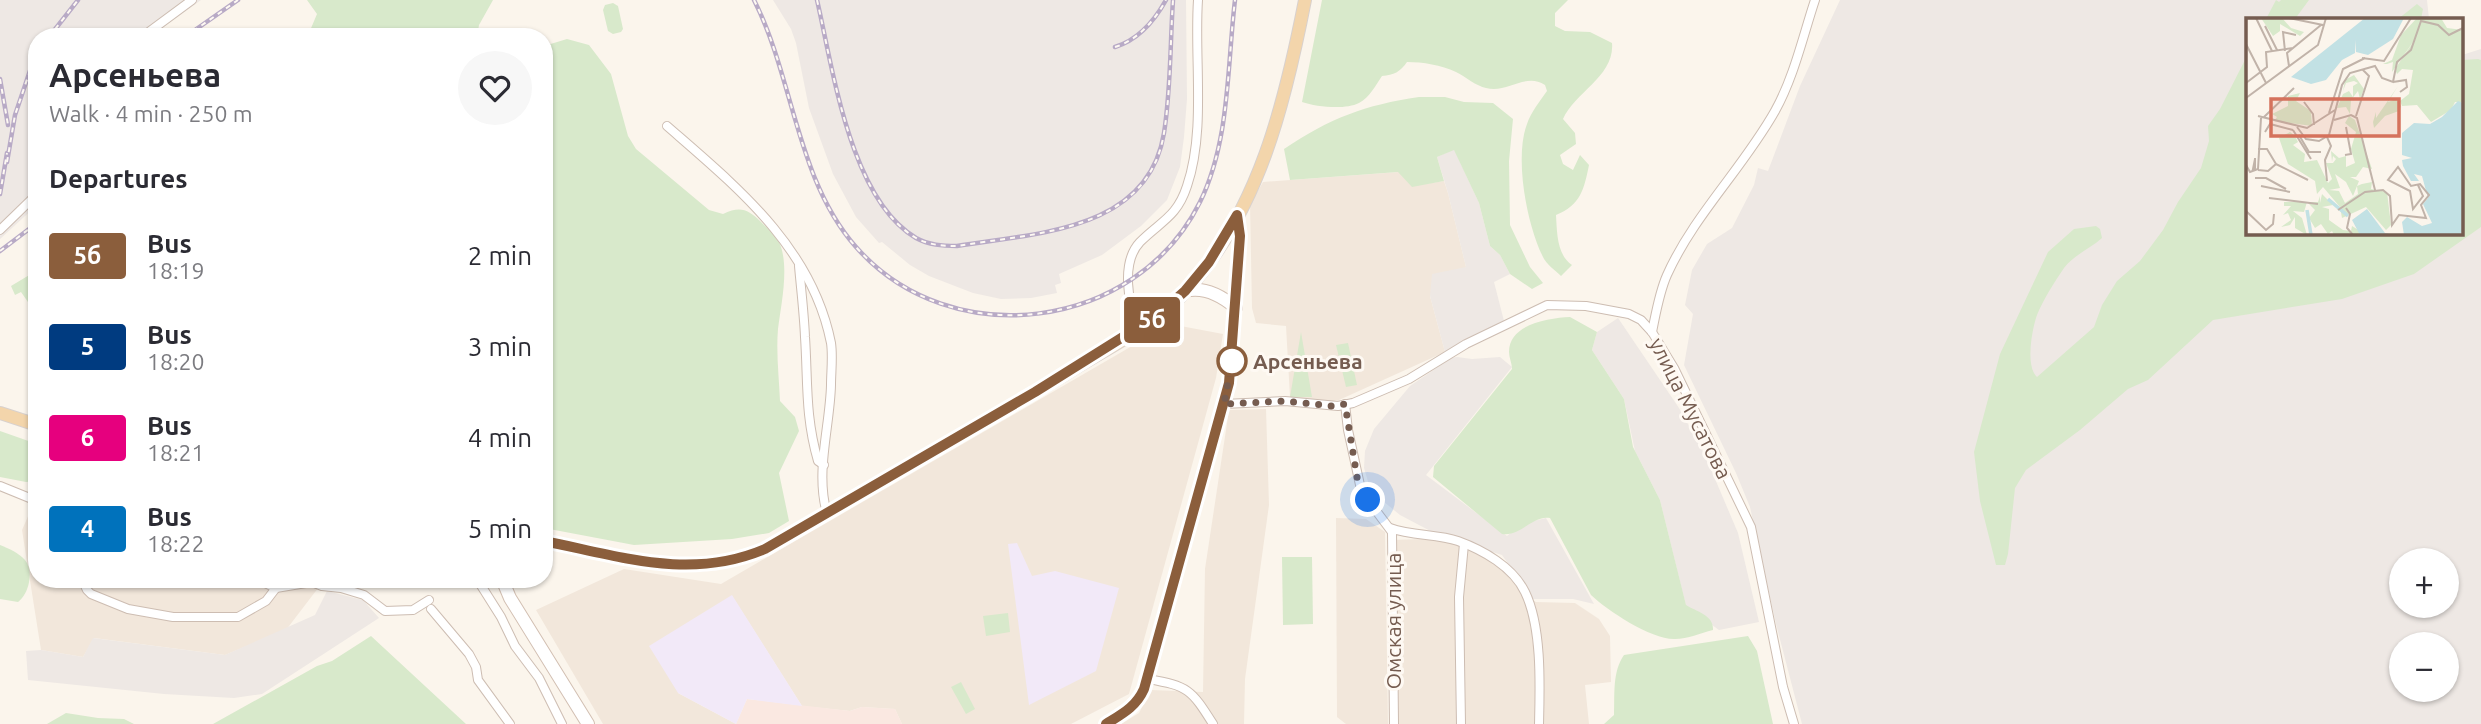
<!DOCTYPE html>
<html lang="en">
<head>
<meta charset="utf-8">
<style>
  body { margin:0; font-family:Ubuntu,sans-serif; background:#f7f7f7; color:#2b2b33; height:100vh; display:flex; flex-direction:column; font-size:26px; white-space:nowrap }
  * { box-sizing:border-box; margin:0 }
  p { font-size:23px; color:#7c7c81 }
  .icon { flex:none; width:38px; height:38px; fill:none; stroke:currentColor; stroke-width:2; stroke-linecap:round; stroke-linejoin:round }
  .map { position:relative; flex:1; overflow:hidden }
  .details { position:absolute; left:28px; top:28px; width:525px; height:560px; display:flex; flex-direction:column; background:#fff; border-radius:28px; box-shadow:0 2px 5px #0004 }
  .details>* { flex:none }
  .badge { padding:0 14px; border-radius:5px; font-size:24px; line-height:46px }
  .buttons { position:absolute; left:2389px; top:548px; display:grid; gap:14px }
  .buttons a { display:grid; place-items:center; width:70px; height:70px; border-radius:50%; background:#fff; box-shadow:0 2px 5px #0004; font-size:35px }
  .you { position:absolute; width:35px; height:35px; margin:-18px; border:5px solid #fff; border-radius:50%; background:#1a73e8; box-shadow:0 0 0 10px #1a73e833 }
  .map>.badge { position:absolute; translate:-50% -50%; box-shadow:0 0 0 4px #fff }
  h2 { padding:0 21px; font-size:26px; line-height:63px }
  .round { display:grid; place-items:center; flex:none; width:74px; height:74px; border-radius:37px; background:#f7f7f7 }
  .head { display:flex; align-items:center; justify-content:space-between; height:119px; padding:0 21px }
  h1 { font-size:33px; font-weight:700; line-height:52px }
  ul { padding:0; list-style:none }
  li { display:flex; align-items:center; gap:21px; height:91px; padding:0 21px }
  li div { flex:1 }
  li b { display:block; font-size:26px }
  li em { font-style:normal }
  li .badge { min-width:77px; font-weight:700; text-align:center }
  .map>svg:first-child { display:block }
  .residential { fill:#f2e7db }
  .commercial { fill:#fae8e1 }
  .industrial { fill:#eee8e4; fill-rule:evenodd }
  .education { fill:#f2e9f8 }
  .green { fill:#d8e9cb }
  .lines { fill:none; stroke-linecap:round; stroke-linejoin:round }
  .street-casing { stroke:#cdbdb2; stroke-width:10 }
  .secondary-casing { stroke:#d2bfb2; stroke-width:14 }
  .primary-casing { stroke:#d8d1ce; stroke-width:14 }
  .street { stroke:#fff; stroke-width:8 }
  .secondary { stroke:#fff; stroke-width:12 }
  .primary { stroke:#f3d5ab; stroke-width:12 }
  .rail-casing { stroke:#b8aac6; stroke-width:4.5 }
  .rail { stroke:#fef9f3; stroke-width:2; stroke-dasharray:5; stroke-linecap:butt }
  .line-casing { stroke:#fff; stroke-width:16 }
  .line { stroke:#8b5e3c; stroke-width:10 }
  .walk { stroke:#755c50; stroke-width:7; stroke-dasharray:0 12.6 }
  .stop-dot { fill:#fff; stroke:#8b5e3c; stroke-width:3.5 }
  .labels { text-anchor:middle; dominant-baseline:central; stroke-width:6; stroke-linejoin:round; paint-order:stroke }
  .stop-label { font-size:21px; font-weight:bold; fill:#755c50; stroke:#fef9f3; text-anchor:start }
  .street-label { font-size:21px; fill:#755c50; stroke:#fef9f3 }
  .inset-river { fill:none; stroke:#c2e1e4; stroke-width:3.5 }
  .inset-road { fill:none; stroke:#c1b3a9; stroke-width:2 }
  .view { fill:#d5725c; fill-opacity:0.15; stroke:#d5725c; stroke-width:3.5 }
  .inset-edge { fill:none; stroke:#755c50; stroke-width:3.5 }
</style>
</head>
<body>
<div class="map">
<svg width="2481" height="724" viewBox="0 0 2481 724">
  <rect width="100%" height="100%" fill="#fbf5ec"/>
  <g class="residential">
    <path d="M1399,172L1412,186L1444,181L1448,193L1466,267L1430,296L1445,352L1339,400L1327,402L1290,397L1286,326L1256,323L1252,308L1250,204L1263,182Z"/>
    <path d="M1170,324L1223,334L1216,378L1129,694L1071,724H902L895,709L862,707L850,711L802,706L732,596L678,693L736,724H603L536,610L624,569L721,584Z"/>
    <path d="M1266,409L1269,505L1245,679L1244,724H1121L1139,713L1151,690L1203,692L1205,569L1229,410Z"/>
    <path d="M37,496V579H325L286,630L225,655L94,638L83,657L41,650L22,530Z"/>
    <path d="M1336,518L1366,519L1385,532L1388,724H1346L1337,717Z"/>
    <path d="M1423,539L1460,544L1502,567L1522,594L1536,602L1575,603L1599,619L1610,636L1611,682L1585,685L1589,724H1396L1392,540Z"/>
  </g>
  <path class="commercial" d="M747,699L850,711L862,707L895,709L902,724H736Z"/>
  <g class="industrial">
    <path d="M0,0H201L150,37H37V205L0,239Z"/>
    <path d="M773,0H1186L1187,99L1184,137L1180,167L1167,200L1141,226L1102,255L1059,274L1061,283L1055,285L1057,293L1031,298L1001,299L973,293L929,276L910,265L882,242L879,243L856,217L833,174L809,108L796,43L791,29Z"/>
    <path d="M1840,0H2427L2429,19H2248V233H2462V55L2481,49V724H1802L1776,624L1750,507L1736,473L1684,365L1693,314L1685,305L1692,270L1707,244L1732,228L1754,185L1758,168L1768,171L1800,86ZM2401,560H2446V606H2401ZM2401,644H2446V690H2401Z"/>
    <path d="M1454,149L1479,203L1490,246L1500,255L1510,274L1494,282L1504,321L1445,352L1430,296L1432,274L1466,267L1448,193L1437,157Z"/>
    <path d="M1618,318L1679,408L1704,453L1738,533L1759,622L1719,630L1686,606L1660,500L1635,451L1624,399L1592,350L1597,332Z"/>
    <path d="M1457,357L1472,359L1500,357L1512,367L1426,475L1507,536L1521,524L1546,518L1594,604L1573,599H1533L1502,555L1438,535L1400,515L1378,497L1369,485L1364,468L1365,451L1374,429L1410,386L1451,358Z"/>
    <path d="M327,591L363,600L379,618L262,694L234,698L164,694L28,680L26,651L41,650L83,657L93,638L225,655L315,615Z"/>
  </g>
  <g class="education">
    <path d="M1017,543L1032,576L1055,571L1119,588L1096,671L1029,705L1008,544Z"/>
    <path d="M732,595L802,706L747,699L736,724L678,693L649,646Z"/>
  </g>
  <g class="green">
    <path d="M307,0H493L479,25L477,37H311L309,33L317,14Z"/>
    <path d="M1322,0H1568L1555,13V26L1565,31L1590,32L1612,43C1615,76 1575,92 1563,119L1575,133L1576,144L1560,155L1563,164L1573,170L1580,155L1589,165C1584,189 1581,205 1556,215C1557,233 1557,255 1572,265L1561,276C1555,270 1546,264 1543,257C1527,225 1514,158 1527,124C1531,112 1540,101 1547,91L1545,85C1525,72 1507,94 1486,88C1476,86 1466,77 1456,72C1441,65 1423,62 1407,62C1400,72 1394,75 1382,76C1376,85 1369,98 1359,103C1345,110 1317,107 1302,102Z"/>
    <path d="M2276,0L2279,2L2281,0H2309L2295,19H2266Z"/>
    <path d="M613,3L618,6L623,29L621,32L613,34L608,31L603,10L605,5Z"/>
    <path d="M2417,4L2423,9L2421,19H2398Z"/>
    <path d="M567,39L589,45L611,74L628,136L636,149L709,210L723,214C740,206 748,209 761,222C767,228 775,234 779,242C790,265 781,305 778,329C776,352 779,377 780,401L795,417L799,431L779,473L789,521L769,533L732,539L634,545L544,528V46Z"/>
    <path d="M2248,54V233H2462V60L2478,59L2481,60V227L2414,274L2342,299L2213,320L2148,380L2128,389L2080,430L2026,470L2015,488L2008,554L2005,565H1996L1980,501L1974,452L2000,354L2048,252L2074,229L2096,226L2100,229L2102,238C2090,249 2075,254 2064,268C2055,281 2043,300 2037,315C2032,329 2025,366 2037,377L2094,327L2102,305L2117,281L2140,261L2163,230L2178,202L2201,168L2209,141L2208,126L2220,109Z"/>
    <path d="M1419,97H1445L1464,102L1493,103L1513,119L1509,161L1510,225L1530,267L1543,283L1532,289L1510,274L1500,255L1490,246L1479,203L1454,150L1437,157L1444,181L1412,187L1398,172L1290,180L1284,149C1330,118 1365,105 1419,97Z"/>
    <path d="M37,269V295L28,302L21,292L15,295L11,286L31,274H35Z"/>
    <path d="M1570,317L1597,332L1592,350L1624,399L1633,447L1660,500L1686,605C1697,612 1714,615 1713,630C1700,633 1688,639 1675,639C1652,640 1608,611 1591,595L1550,518C1532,515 1521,537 1502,534L1433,477L1434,466L1512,369C1512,363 1509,358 1509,352C1509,324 1549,318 1570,317Z"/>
    <path d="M1301,332L1312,397H1290Z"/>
    <path d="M1348,343L1357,385L1346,387L1336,345Z"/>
    <path d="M0,431L37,444V481L26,482L0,477Z"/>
    <path d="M0,545C8,548 19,553 25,560C34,571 29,594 18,602L0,599Z"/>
    <path d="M1282,557H1312L1313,624L1283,625Z"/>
    <path d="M1008,613L1010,632L986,636L983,616Z"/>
    <path d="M371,636L466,724H213L317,666L332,661Z"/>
    <path d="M1748,636L1757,651L1773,724H1604L1614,715C1615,695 1612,672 1624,655Z"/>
    <path d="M961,682L975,709L966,714L951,687Z"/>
    <path d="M66,713L98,718L124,719L134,724H47Z"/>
  </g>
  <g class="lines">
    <g class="street-casing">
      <g id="street">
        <path d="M142,37L192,0"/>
        <path d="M667,126C737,187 812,247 831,343C833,356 831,372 831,385C830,426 815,473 827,513"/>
        <path d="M0,230L37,194"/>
        <path d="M799,266C801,289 804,313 805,337C808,382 805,416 818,461L824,465"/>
        <path d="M1138,329C1129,305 1120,263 1140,242C1161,221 1177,217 1187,186C1206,131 1194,58 1198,0"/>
        <path d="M1652,332C1656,313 1659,293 1667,275C1694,215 1743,168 1775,111C1794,77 1803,36 1815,0"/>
        <path d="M1224,404L1285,401L1338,406L1353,403L1409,379L1466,344L1547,305L1586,306L1629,314L1641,320L1652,332L1674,368L1751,527L1783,687L1794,724"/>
        <path d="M1345,404L1348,430L1360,485L1368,500L1392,532L1394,724"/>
        <path d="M0,486L37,501"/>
        <path d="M1390,528C1412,536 1437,534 1458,541C1483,550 1513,567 1525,592C1542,627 1540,685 1539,724"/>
        <path d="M82,579L87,590L91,594L128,609L173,617H238L266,601L276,588"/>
        <path d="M256,579L276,588L312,582L322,586L341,588L364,595L385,611L413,610L429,600"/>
        <path d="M477,579L501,617L515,646L539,678L562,724"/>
        <path d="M431,609L469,654L476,667L478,680L510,724"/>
        <path d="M1148,679C1188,686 1191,689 1213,724"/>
        <path d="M1461,724L1459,597L1464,544"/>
      </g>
    </g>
    <g class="secondary-casing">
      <g id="secondary">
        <path d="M1185,291C1205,286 1222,296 1236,308"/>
        <path d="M502,579L510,598L588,724"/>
        <path d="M1106,724C1122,715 1136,707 1144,689L1229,383L1240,235L1237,215"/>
      </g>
    </g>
    <g class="primary-casing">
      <g id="primary">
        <path d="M0,413L37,425"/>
        <path d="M544,541C625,557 696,584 775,544C871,486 968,433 1064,375C1105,349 1153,327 1186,291C1259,211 1285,103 1305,0"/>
      </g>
    </g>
    <use href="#street" class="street"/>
    <use href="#secondary" class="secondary"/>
    <use href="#primary" class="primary"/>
    <g class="rail-casing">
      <g id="rail">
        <path d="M754,0C794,79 796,179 856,247C951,355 1136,331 1200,202C1230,141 1227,67 1235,0"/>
        <path d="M817,0C833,69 850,199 916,238C929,245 942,246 957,246C1035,233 1148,232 1164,133C1171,89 1170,44 1173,0"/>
        <path d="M49,37L78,0"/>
        <path d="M185,37L238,0"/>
        <path d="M1115,47C1138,40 1155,20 1166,0"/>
        <path d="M0,79L8,125"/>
        <path d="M7,162L15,115L37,50"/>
        <path d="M0,194L7,153"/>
        <path d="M0,251L37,223"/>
      </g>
    </g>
    <use href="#rail" class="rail"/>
  </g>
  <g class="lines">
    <g class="line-casing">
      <path id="line" d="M544,541C620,556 690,581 765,549L1035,392L1158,315L1185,291L1209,262L1237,215L1240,236L1229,383L1144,689C1136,707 1122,714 1106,724"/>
    </g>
    <use href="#line" class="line"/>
    <path class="walk" d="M1232,361L1224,404L1285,401L1332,406L1345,404L1357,477L1368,500"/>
  </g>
  <circle class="stop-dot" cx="1232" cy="361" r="14"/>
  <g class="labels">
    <g class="stop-label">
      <text x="1253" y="361">Арсеньева</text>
    </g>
    <g class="street-label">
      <text transform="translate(1691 408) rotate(63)">улица Мусатова</text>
      <text transform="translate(1393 621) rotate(-90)">Омская улица</text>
    </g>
  </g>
  <g transform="translate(2246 18)">
    <rect width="217" height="217" fill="#fbf5ec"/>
    <path d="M15,0H36L45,10L58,14L54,18L34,6V13L27,18ZM171,0H195L201,10L217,12V84H209L205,92L185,104L171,87L156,88L154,83L163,76L167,52L156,51L151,56L149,51L174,14L146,54L147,44L141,46H137L146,42L155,17ZM108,57L118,71L114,81L112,73L105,82L104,96L100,89L91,90L97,76L103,73L107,79V68L112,65L108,63L100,65L97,73L99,62ZM152,68L142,84L150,81L155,88L153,93L139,98L128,110L127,104L130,94V100ZM54,75L50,83L65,93L66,108L28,103L31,99L26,96L42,88V78ZM103,98L109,102L126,151L117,149L110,159H104L113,163L107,178L100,164L89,156L94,170L83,172L93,173L99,185L112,176L111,168L116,166L126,164L125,171L141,174L145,207L140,212L120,189L96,200L94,189L77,169L71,176L69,163L42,146L33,120L44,114L49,118L52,124L47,127L59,136L58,144L71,142L82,165L86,161L80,145H87L90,141L87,138L86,144L85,133L93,140L100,138V149L109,145L105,131L110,114L99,105ZM76,176L87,187L76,189L83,191V202L97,212L105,213L106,208L114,213L112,217H88L86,213L82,216L75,206L69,210L63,200L69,192L61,184L58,194L47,193L56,200L61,217L49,210V199L44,207L35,209L45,202L42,195L37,197L45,188H38V184H72L74,178V185Z" fill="#d8e9cb"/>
    <path d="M119,0H158L147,21L122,37L110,34L109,22V35L96,42L80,62L65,66L45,59ZM212,83L217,85V213L213,217H158L156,204L161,199L176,208L186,205L177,186L182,180L176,158L168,156L173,163H165L157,148L156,142L166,140L156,137V115L168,105L184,106L196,99ZM121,191L139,215L148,217H114L106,202Z" fill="#c2e1e4"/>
    <path class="inset-river" d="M82,181L102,198M61,192L65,217"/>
    <path class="inset-road" d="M10,0L26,33M43,0L77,7M19,8L31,32M0,26L20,65M39,33L37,14L50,17M116,40L138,43L165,0M43,48L41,35L75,7M147,64L160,62L161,69L154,74M0,65L21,49L20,34L47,30M0,80L72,27L80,0M58,84L67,96L68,107M83,95L97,51L119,40M12,98L61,110L89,92M110,98L123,58L117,52M18,99L48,70M88,102L105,97L111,100L129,172M51,109L60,121L73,123L83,117L96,67L104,55L129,48L136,60L147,64L151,44L165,32L175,3L192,7L203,17L217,10M47,112L65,141M19,114L24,106L47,112M53,117L63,134H75M81,119L85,128L79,142L81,163M12,131H21L30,146M99,137L105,136L100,109M9,140V150L7,151L9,141M0,147L4,154L12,151L15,100M12,152L22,153L30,146L62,162M9,160H20L40,171M15,168L44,174M23,180L72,186M100,190L104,196L101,210L107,217M92,192L119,174L137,172L144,178L146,207L153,197L180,200L175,187L183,177L174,166L165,168L152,149L142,162L164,173L167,191L177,178L172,167M0,193L20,212L27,206L28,196"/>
    <path class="view" d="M25,81H153V118H25Z"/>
    <rect width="217" height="217" class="inset-edge"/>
  </g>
</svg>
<div class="buttons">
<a>+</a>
<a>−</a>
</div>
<div class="you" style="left:1368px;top:500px"></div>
<b class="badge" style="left:1152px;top:320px;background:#8b5e3c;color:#fff">5б</b>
<section class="details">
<div class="head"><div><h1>Арсеньева</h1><p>Walk · 4 min · 250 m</p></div><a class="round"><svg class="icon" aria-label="heart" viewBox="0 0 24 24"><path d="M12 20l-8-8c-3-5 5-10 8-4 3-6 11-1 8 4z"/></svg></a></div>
<h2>Departures</h2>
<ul>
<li><span class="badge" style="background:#8b5e3c;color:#fff">5б</span><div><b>Bus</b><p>18:19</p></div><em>2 min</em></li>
<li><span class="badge" style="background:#003b80;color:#fff">5</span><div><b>Bus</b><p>18:20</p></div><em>3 min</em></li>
<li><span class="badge" style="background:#e6007e;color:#fff">6</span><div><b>Bus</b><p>18:21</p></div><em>4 min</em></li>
<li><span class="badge" style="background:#0072bc;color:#fff">4</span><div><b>Bus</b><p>18:22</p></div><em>5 min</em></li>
</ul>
</section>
</div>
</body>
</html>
